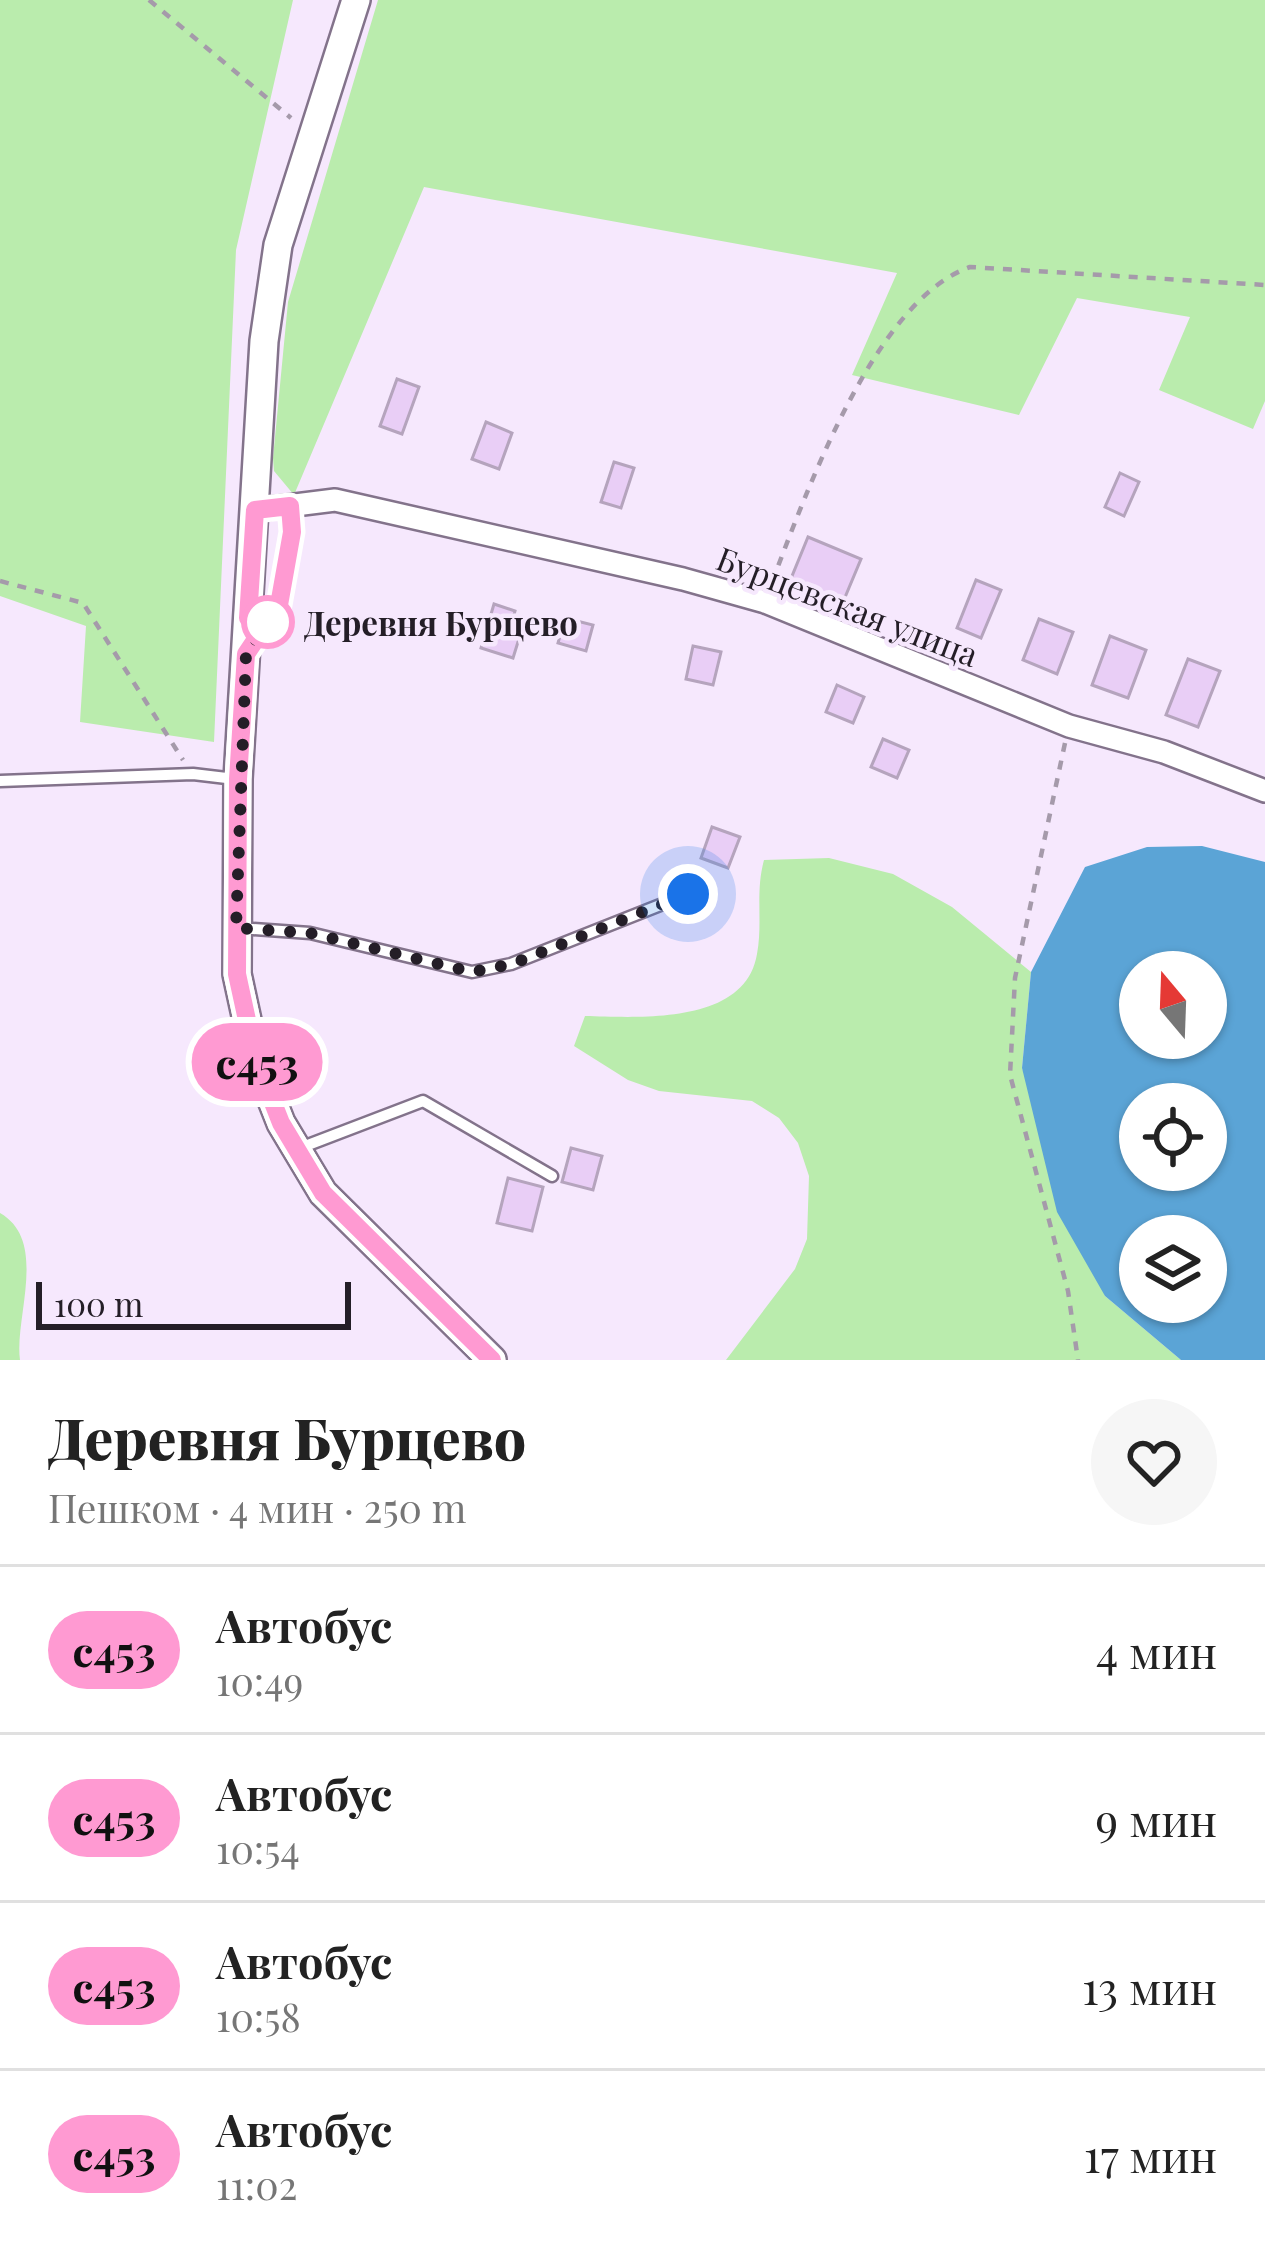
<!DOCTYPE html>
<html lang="ru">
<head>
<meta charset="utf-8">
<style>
  body { margin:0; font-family:"Playfair Display",serif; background:#f6f6f6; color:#222; height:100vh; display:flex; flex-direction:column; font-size:45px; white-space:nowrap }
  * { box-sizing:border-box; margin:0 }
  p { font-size:39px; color:#767676 }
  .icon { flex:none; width:66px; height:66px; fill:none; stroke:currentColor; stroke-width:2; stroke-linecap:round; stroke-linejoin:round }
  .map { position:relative; height:1360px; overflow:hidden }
  .details { display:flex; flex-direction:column; background:#fff; flex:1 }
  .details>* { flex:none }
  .badge { padding:0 24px; border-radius:39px; font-size:42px; line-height:78px }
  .needle { width:78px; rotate:341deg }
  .buttons { position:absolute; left:1119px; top:951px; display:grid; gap:24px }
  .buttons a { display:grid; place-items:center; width:108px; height:108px; border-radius:50%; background:#fff; box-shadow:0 3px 9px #0004; font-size:60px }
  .scale { position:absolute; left:36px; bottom:30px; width:315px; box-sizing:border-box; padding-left:12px; border:6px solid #241e27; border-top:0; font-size:33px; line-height:42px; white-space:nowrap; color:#241e27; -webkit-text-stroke:9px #f6e8fd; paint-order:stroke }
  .you { position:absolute; width:60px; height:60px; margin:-30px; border:9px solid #fff; border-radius:50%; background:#1a73e8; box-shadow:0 0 0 18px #1a73e833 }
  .map>.badge { position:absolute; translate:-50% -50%; box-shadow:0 0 0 6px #fff }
  .round { display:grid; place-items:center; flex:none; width:126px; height:126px; border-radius:63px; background:#f6f6f6 }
  .summary { display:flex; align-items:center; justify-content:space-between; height:204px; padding:0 48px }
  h1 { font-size:57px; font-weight:800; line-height:90px }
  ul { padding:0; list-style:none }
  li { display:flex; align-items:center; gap:36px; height:168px; padding:0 48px; border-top:3px solid #e0e0e0 }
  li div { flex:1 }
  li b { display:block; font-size:45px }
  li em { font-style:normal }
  li .badge { min-width:132px; font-weight:700; text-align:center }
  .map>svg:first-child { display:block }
  .green { fill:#baecad }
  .water { fill:#5ba4d6; fill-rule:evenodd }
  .building { fill:#e9cef6; stroke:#b5a4bd; stroke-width:3 }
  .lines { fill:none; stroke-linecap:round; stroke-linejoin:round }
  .service-casing { stroke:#83738b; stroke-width:15 }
  .minor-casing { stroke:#83738b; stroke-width:26 }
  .tertiary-casing { stroke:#83738b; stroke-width:32 }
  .path { stroke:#a59aaa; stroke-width:4.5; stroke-dasharray:9 9; stroke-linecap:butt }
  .service { stroke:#fff; stroke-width:10 }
  .minor { stroke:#fff; stroke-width:21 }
  .tertiary { stroke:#fff; stroke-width:27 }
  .line-casing { stroke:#fff; stroke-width:27 }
  .line { stroke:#ff9ad2; stroke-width:18 }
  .walk { stroke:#241e27; stroke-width:12; stroke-dasharray:0 21.6 }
  .stop-dot { fill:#fff; stroke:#ff9ad2; stroke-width:6 }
  .labels { text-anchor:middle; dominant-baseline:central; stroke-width:9; stroke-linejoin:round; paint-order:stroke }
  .street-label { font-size:33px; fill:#241e27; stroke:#f6e8fd }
  .stop-label { font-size:33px; font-weight:bold; fill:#241e27; stroke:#f6e8fd; text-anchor:start }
</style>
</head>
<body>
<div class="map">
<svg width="1265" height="1360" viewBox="0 0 1265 1360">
  <rect width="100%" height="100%" fill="#f6e8fd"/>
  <g class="green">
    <path d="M0,0H293L236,250L214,742L80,722L86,626L0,596Z"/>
    <path d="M378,0H1265V401L1253,429L1159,390L1190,317L1077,298L1019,415L852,375L897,273L424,187L294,495L274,471L273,458L288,302Z"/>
    <path d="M829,858L893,874L952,907L1031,972L1022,1068L1105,1296L1181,1360H726L795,1269L807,1239L809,1176L798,1143L779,1118L752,1101L659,1091L628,1080L574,1046L585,1016C637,1017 745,1026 757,954C763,922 755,893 764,860Z"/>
    <path d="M0,1213C49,1241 14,1318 20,1360H0Z"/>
  </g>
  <path class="water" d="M1202,846L1265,862V1360H1181L1105,1296L1057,1212L1022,1068L1031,972L1085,867L1147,847ZM1140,972H1206V1038H1140ZM1140,1104H1206V1170H1140ZM1140,1236H1206V1302H1140Z"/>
  <g class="building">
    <path d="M397,379L419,387L402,434L380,426Z"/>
    <path d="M486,422L512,433L499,469L472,459Z"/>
    <path d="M614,462L634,468L621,508L601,502Z"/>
    <path d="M1120,473L1139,482L1124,516L1105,507Z"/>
    <path d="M808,537L861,559L843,602L790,581Z"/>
    <path d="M976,580L1001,590L981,638L957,628Z"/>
    <path d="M494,604L515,611L511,626L522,629L513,658L481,648Z"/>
    <path d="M565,618L593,625L586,651L558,643Z"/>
    <path d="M1039,619L1073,632L1057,674L1023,660Z"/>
    <path d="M1110,636L1146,650L1128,698L1092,685Z"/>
    <path d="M693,646L721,652L713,685L686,679Z"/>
    <path d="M1188,659L1220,671L1198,727L1166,715Z"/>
    <path d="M837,685L864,697L853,723L826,712Z"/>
    <path d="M883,739L909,750L897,778L871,767Z"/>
    <path d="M712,827L740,837L728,868L701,858Z"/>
    <path d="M571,1148L602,1156L593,1190L562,1182Z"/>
    <path d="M508,1178L543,1187L532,1231L497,1223Z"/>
  </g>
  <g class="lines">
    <g class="service-casing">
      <g id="service">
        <path d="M255,642C283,600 295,558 290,507"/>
        <path d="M0,781L193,774L235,779"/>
        <path d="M239,928L310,933L472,972L511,964L688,894"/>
        <path d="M300,1148L423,1101L552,1176"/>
      </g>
    </g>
    <g class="minor-casing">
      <path id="minor" d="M255,510L335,500L683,579L765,602L1069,726L1164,752L1265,791"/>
    </g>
    <g class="tertiary-casing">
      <path id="tertiary" d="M356,0L278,245L264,341L238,779L237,974L255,1057L281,1123L323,1193L492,1360"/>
    </g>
    <g class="path">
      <path d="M149,0L291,118"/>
      <path d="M0,581L83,603L183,760"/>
      <path d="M772,582C807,491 875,300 970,267L1265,285"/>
      <path d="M1065,743L1015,978L1010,1075L1068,1291L1078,1360"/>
    </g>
    <use href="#service" class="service"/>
    <use href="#minor" class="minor"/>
    <use href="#tertiary" class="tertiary"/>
  </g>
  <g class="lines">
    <g class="line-casing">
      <path id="line" d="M248,618L255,510L290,506L292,532L279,605L246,654L238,779L237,974L255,1057L281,1123L323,1193L492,1360"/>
    </g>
    <use href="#line" class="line"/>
    <path class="walk" d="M268,622L246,654L236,928L310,933L472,972L512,964L688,894"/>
  </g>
  <circle class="stop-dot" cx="268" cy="622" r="24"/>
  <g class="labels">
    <g class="street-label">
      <text transform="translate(848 605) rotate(21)">Бурцевская улица</text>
    </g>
    <g class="stop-label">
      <text x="304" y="622">Деревня Бурцево</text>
    </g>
  </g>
</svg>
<div class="buttons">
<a><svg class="needle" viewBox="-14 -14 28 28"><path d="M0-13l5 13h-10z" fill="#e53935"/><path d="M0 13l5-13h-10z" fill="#767676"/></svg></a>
<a><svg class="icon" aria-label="locate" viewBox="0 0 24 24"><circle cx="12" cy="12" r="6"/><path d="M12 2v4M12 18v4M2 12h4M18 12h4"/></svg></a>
<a><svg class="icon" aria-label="layers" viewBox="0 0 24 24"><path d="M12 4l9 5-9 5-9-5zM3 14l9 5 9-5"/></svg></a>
</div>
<div class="scale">100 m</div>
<div class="you" style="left:688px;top:894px"></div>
<b class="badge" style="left:257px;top:1062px;background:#ff9ad2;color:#111">с453</b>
</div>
<section class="details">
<div class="summary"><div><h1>Деревня Бурцево</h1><p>Пешком · 4 мин · 250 m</p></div><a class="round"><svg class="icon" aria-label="heart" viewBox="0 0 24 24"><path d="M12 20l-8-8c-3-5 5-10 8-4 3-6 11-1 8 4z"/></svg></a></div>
<ul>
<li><span class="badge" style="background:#ff9ad2;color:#111">с453</span><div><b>Автобус</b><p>10:49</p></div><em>4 мин</em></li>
<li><span class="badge" style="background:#ff9ad2;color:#111">с453</span><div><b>Автобус</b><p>10:54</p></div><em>9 мин</em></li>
<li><span class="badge" style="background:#ff9ad2;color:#111">с453</span><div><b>Автобус</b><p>10:58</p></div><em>13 мин</em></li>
<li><span class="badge" style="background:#ff9ad2;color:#111">с453</span><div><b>Автобус</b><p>11:02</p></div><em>17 мин</em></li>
</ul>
</section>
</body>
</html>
